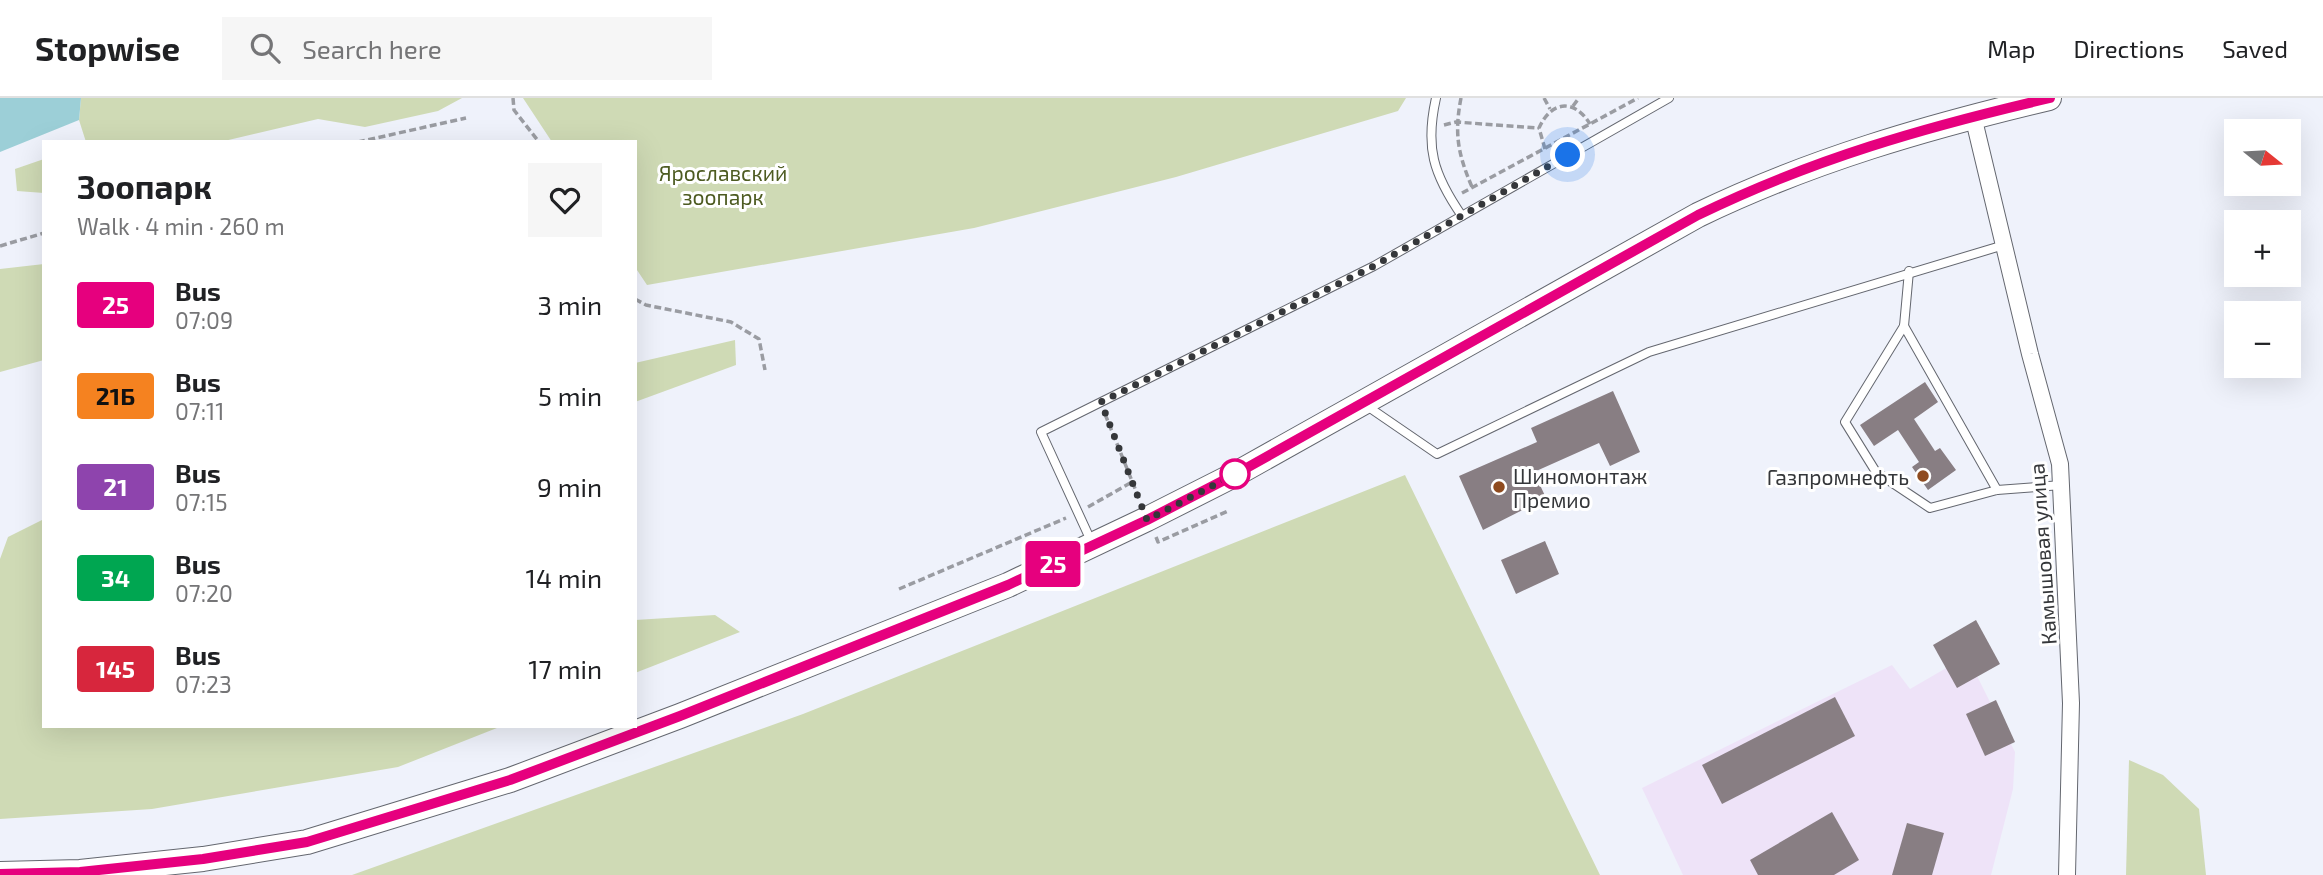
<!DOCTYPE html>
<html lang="en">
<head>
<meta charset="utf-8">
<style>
  body { margin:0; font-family:"Exo 2",sans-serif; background:#f6f6f6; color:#202124; height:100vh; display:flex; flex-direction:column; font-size:26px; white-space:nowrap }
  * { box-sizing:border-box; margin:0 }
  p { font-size:23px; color:#757577 }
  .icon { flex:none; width:38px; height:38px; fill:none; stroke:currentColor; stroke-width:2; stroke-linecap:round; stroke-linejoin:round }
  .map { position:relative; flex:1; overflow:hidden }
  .drawer { position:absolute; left:42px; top:42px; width:595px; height:588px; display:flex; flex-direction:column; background:#fff; border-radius:0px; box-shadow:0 7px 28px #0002 }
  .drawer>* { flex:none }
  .badge { padding:0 14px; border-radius:5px; font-size:24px; line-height:46px }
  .needle { width:46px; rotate:108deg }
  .controls { position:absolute; left:2224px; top:21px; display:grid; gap:14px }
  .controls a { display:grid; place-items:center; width:77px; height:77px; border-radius:0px; background:#fff; box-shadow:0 7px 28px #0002; font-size:35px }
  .you { position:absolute; width:35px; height:35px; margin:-18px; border:5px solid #fff; border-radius:50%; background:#1a73e8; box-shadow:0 0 0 10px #1a73e833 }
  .map>.badge { position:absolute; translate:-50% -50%; box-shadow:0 0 0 4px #fff }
  .round { display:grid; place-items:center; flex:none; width:74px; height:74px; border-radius:0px; background:#f6f6f6 }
  .overview { display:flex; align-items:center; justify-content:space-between; height:119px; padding:0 35px }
  h1 { font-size:33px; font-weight:700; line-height:52px }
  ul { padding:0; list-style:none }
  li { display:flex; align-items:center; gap:21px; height:91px; padding:0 35px }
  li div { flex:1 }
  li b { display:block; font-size:26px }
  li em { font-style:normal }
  li .badge { min-width:77px; font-weight:700; text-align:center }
  header { display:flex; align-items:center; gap:42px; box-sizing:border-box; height:98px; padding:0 35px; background:#fff; border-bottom:2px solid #e0e0e0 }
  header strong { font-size:33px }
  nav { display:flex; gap:38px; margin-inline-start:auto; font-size:24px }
  .search { width:490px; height:63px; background:#f6f6f6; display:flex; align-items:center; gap:18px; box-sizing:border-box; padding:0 24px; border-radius:0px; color:#757577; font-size:26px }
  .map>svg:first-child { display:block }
  .industrial { fill:#eee3f8 }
  .green { fill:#cfdab5 }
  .water { fill:#9ccfd7 }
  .building { fill:#887e83 }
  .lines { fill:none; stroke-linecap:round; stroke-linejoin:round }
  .lane-casing { stroke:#64676f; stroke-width:10 }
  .street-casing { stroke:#64676f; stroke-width:18 }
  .primary-casing { stroke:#64676f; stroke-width:26 }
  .path { stroke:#9a9ca2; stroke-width:3.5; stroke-dasharray:7 3.5; stroke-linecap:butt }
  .lane { stroke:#fff; stroke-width:8 }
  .street { stroke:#fff; stroke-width:16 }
  .primary { stroke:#fff; stroke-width:24 }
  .line-casing { stroke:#fff; stroke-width:16 }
  .line { stroke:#e6007e; stroke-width:10 }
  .walk { stroke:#35373a; stroke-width:7; stroke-dasharray:0 12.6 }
  .stop-dot { fill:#fff; stroke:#e6007e; stroke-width:3.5 }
  .poi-dot { fill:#8f4b1f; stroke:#fff; stroke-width:2.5 }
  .labels { text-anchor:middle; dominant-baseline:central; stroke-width:6; stroke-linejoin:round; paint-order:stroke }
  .park-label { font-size:21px; fill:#4d5b21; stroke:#fff }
  .poi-label { font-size:21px; fill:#35373a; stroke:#fff; text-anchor:start }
  .street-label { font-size:21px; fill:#35373a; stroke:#fff }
</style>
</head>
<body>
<header>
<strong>Stopwise</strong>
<div class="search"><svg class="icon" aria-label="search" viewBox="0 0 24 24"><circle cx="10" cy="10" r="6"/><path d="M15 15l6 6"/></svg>Search here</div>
<nav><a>Map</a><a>Directions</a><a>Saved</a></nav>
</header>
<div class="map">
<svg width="2323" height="777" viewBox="0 0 2323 777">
  <rect width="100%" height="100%" fill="#eff2fb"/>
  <path class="industrial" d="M1967,558L2015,654L2013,691L1991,777H1683L1642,690L1892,567L1910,591Z"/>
  <g class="green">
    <path d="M81,0H462L438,13L365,29L318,21L220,44H86L79,22Z"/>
    <path d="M523,0H1406L1398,13L1176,79L974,130L647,187L635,169V44H552Z"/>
    <path d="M44,61V95L17,93L15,71Z"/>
    <path d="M44,166V262L0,274V171Z"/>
    <path d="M735,242L736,267L635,304V265Z"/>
    <path d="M1405,377L1600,777H352L803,616Z"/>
    <path d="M44,421V628H502L398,669L152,711L0,721V461L8,439Z"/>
    <path d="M715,517L740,534L635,575V522Z"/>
    <path d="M2129,662L2163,677L2199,711L2206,777H2126Z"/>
  </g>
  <path class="water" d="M0,0H81L79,22L0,54Z"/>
  <g class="building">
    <path d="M1925,284L1938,304L1914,321L1935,353L1940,350L1956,372L1928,392L1912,369L1919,364L1898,332L1874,348L1860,327Z"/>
    <path d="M1613,293L1640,354L1610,368L1599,345L1534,374L1546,400L1483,432L1459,378L1537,344L1531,330Z"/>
    <path d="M1545,443L1559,476L1516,496L1501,462Z"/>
    <path d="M1976,522L2000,566L1957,590L1933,547Z"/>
    <path d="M1835,599L1855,638L1722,706L1702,667Z"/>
    <path d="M1996,602L2015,644L1985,658L1966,616Z"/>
    <path d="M1832,714L1859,762L1834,777H1758L1750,762Z"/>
    <path d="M1907,725L1944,735L1932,777H1892Z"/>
  </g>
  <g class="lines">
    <g class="lane-casing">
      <g id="lane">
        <path d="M1436,0C1425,49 1433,76 1462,118"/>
        <path d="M1909,173L1904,228L1845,324L1876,374L1930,410L1997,392L2062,387"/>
        <path d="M1904,228L1997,392"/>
        <path d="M1367,308L1437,356L1649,254L2004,147"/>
        <path d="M1092,445L1041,334L1374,168L1669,0"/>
      </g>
    </g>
    <g class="street-casing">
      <path id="street" d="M1973,18L2030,256L2060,366L2071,605L2067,777"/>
    </g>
    <g class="primary-casing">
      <path id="primary" d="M0,776L80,774L203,761L307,744L510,682L680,618L1008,487L1147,421L1234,377L1698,117C1812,62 1927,29 2049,0"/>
    </g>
    <g class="path">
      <path d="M513,0L514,12L539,44"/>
      <path d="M1461,0C1454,36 1458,56 1472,89"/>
      <path d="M1544,0L1550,11"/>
      <path d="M1573,8L1579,0"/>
      <path d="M1444,27L1456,24L1539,30"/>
      <path d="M358,44L466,20"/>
      <path d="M1545,51L1539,30C1551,3 1574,0 1590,26"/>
      <path d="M1462,95L1638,0"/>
      <path d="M0,148L44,135"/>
      <path d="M635,201L646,207L731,224L759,241L765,272"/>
      <path d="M1105,316L1140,403"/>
      <path d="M1088,409L1132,384"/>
      <path d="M1156,439L1158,444L1228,413"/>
      <path d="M899,491L1066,420"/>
    </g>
    <use href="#lane" class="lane"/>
    <use href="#street" class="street"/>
    <use href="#primary" class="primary"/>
  </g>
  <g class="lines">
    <g class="line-casing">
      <path id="line" d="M0,776L80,774L203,761L307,744L510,682L680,618L1008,487L1147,422L1234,377L1698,117C1813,61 1925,29 2050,0"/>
    </g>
    <use href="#line" class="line"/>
    <path class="walk" d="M1235,376L1147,422L1101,304L1374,168L1568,57"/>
  </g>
  <circle class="stop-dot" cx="1235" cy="376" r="14"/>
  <g class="poi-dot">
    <circle cx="1923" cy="378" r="7"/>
    <circle cx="1499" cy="389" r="7"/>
  </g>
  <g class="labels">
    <g class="park-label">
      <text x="723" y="74">Ярославский<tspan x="723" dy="24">зоопарк</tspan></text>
    </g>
    <g class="poi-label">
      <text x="1513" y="377">Шиномонтаж<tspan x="1513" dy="24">Премио</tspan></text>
      <text x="1909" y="378" text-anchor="end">Газпромнефть</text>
    </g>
    <g class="street-label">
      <text transform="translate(2042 456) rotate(-94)">Камышовая улица</text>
    </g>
  </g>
</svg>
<div class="controls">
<a><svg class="needle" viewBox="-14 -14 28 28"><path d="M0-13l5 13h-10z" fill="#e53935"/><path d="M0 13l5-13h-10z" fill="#757577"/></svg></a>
<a>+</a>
<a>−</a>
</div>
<div class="you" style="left:1568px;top:57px"></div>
<b class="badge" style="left:1053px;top:466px;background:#e6007e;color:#fff">25</b>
<section class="drawer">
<div class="overview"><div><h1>Зоопарк</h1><p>Walk · 4 min · 260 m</p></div><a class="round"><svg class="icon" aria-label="heart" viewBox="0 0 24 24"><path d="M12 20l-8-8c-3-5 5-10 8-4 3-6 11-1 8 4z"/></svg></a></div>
<ul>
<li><span class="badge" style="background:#e6007e;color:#fff">25</span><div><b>Bus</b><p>07:09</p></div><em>3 min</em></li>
<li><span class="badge" style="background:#f58220;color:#111">21Б</span><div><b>Bus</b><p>07:11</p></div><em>5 min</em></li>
<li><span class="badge" style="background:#8e44ad;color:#fff">21</span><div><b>Bus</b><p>07:15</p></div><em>9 min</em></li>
<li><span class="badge" style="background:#00a651;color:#fff">34</span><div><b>Bus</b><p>07:20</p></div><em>14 min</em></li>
<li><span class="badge" style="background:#d7263d;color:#fff">145</span><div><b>Bus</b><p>07:23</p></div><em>17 min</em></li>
</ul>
</section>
</div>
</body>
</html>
